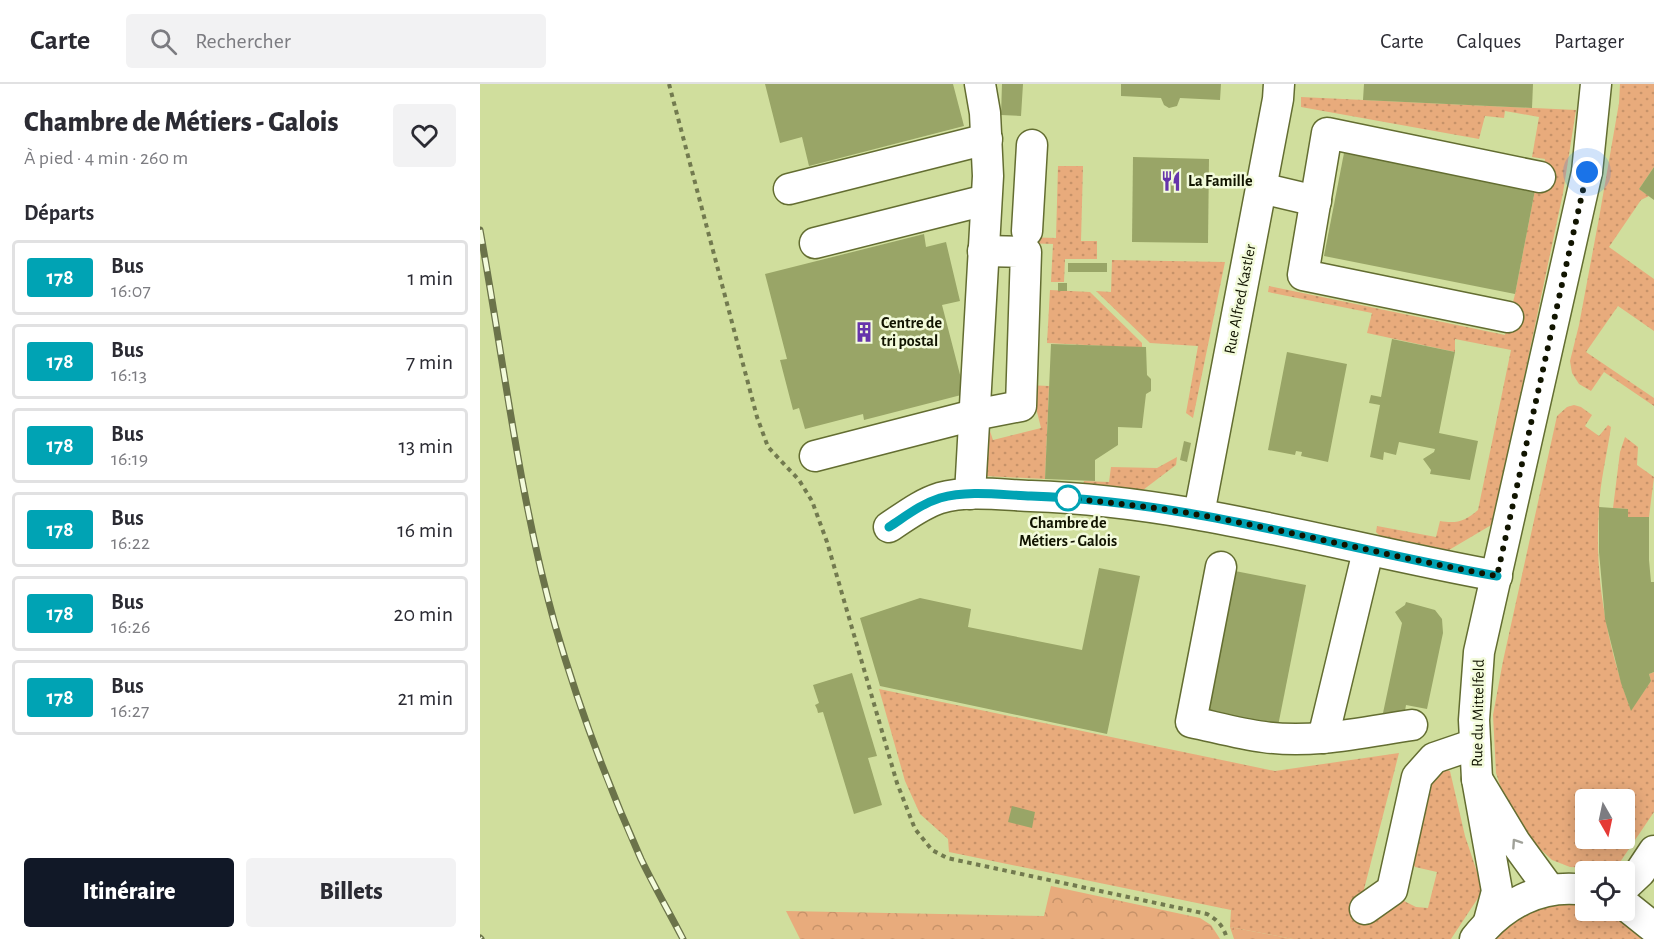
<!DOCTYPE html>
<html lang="fr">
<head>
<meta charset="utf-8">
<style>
  body { margin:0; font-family:"Alegreya Sans",sans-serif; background:#f2f2f3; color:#2b2b33; height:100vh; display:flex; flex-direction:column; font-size:22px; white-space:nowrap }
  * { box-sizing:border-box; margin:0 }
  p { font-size:20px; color:#7c7c81 }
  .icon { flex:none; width:33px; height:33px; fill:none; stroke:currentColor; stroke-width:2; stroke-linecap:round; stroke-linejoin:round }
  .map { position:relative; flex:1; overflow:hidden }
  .drawer { display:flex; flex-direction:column; background:#fff; width:480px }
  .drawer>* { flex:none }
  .badge { padding:0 12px; border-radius:4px; font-size:21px; line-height:39px }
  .needle { width:39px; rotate:171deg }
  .controls { position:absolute; left:1095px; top:705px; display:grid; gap:12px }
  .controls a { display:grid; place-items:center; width:60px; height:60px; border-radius:6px; background:#fff; box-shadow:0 3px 15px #0003; font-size:30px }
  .you { position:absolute; width:30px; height:30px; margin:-15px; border:4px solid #fff; border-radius:50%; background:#1a73e8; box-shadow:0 0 0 9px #1a73e833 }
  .map>.badge { position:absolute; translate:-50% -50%; box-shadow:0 0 0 3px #fff }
  h2 { padding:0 24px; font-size:22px; line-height:54px }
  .round { display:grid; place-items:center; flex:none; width:63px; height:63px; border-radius:6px; background:#f2f2f3 }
  .overview { display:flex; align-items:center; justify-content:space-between; height:102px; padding:0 24px }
  h1 { font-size:28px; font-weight:800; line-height:45px }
  .button { display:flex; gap:12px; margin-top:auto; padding:12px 24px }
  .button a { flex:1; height:69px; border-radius:6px; background:#111827; color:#fff; font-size:24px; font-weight:800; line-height:69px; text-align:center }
  .button a+a { background:#f2f2f3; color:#2b2b33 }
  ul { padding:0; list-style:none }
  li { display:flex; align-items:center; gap:18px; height:75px; margin:0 12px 9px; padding:0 12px; border:3px solid #e1e1e2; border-radius:6px }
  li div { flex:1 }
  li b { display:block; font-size:22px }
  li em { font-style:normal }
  li .badge { min-width:66px; font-weight:700; text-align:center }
  header { display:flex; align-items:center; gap:36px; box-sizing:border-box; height:84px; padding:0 30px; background:#fff; border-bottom:2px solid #e1e1e2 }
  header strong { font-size:28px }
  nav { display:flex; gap:33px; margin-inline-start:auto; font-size:21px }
  .search { width:420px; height:54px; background:#f2f2f3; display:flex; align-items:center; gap:15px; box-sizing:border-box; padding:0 21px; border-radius:6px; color:#7c7c81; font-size:22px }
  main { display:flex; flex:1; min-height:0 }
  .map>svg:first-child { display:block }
  .grass { fill:url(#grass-dots); fill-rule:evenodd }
  .forest { fill:url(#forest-crowns) }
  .building { fill:#99a567 }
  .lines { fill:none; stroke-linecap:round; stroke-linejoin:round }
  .minor-casing { stroke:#636d31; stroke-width:33 }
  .path { stroke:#727a4f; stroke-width:4; stroke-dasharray:4.5 4.5; stroke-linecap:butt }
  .minor { stroke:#fff; stroke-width:30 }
  .rail-casing { stroke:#6b734a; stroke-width:7 }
  .rail { stroke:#f3fbdb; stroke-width:4.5; stroke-dasharray:14; stroke-linecap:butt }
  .oneway { stroke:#a0a199 }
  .line-casing { stroke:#fff; stroke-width:14 }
  .line { stroke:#00a3b4; stroke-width:9 }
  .walk { stroke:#111400; stroke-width:6; stroke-dasharray:0 10.8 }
  .stop-dot { fill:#fff; stroke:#00a3b4; stroke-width:3 }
  .labels { text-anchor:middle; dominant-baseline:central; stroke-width:5; stroke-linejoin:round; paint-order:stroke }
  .poi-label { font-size:16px; font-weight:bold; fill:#111400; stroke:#f3fbdb; text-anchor:start }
  .street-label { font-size:16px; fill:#111400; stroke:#f3fbdb }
  .stop-label { font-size:16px; font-weight:bold; fill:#111400; stroke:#f3fbdb }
</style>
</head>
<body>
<header>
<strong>Carte</strong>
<div class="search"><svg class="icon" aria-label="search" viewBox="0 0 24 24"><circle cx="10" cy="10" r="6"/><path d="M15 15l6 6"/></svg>Rechercher</div>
<nav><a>Carte</a><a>Calques</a><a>Partager</a></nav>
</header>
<main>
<section class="drawer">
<div class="overview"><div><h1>Chambre de Métiers - Galois</h1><p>À pied · 4 min · 260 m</p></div><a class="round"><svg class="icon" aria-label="heart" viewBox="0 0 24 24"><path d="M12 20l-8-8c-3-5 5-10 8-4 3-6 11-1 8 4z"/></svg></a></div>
<h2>Départs</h2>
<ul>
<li><span class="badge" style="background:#00a3b4;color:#fff">178</span><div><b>Bus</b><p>16:07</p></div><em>1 min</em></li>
<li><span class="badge" style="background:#00a3b4;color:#fff">178</span><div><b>Bus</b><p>16:13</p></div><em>7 min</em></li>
<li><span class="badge" style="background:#00a3b4;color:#fff">178</span><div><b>Bus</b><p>16:19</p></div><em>13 min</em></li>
<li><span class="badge" style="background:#00a3b4;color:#fff">178</span><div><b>Bus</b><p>16:22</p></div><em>16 min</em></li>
<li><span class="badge" style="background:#00a3b4;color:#fff">178</span><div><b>Bus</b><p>16:26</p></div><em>20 min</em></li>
<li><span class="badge" style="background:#00a3b4;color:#fff">178</span><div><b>Bus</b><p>16:27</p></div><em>21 min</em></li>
</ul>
<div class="button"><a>Itinéraire</a><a>Billets</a></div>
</section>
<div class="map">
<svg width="1174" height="855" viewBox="0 0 1174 855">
  <defs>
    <pattern id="grass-dots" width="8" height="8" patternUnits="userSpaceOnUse" patternTransform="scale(1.5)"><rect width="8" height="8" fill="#e8ab7c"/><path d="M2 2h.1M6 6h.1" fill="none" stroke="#c69269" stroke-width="1.8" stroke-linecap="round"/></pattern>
    <pattern id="forest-crowns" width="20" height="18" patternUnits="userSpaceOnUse" patternTransform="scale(1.5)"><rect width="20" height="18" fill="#e8ab7c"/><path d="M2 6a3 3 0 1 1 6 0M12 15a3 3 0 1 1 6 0" fill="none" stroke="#c69269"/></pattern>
  </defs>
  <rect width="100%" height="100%" fill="#d0de9d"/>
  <g class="grass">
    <path d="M1140,0H1174V83L1159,105L1169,112L1161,116L1129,163L1174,195V247L1138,222L1106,268L1174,314V322L1124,288L1111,307L1099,300L1092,289L1090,277L1099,241L1119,134L1139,19Z"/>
    <path d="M821,13L1096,26L1083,109L1013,440L969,466L900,452L896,448L897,442L956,453L960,437C977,440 985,437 998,426L1031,266L975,255V268L887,249L892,229L788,208L789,202L1025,251L1035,210L1055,106H1059L1065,75L1052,73L1059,33L1025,27L1024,34L1005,32L999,55L821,23Z"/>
    <path d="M578,82H603L601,157H617V175H585L584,198H571L573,160L515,158V152L576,154Z"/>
    <path d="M632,176L745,178L713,334L706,329L718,262L670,259L616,207L631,208Z"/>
    <path d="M570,206L610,208L662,259V264L567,259Z"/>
    <path d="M547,301L569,302L565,395L504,392L508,341L513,356L561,344L552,308Z"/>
    <path d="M1094,321L1101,323L1112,331L1105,342L1119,352L1128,341L1131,343C1127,370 1120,398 1119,425C1114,493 1127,562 1151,626L1171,597L1169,590L1174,588V728L1134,787L1110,784L1090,783L1072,776L1057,762L1045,746L1040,748L1027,722L1016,689L1013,631L1023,577L1077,332L1087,323ZM1106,716H1144V754H1106Z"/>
    <path d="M1145,353L1158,363L1157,381L1174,393L1169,433H1148V425L1133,424L1140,368Z"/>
    <path d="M697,373L696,381L663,406L603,402L604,397L629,398L631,383L677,384Z"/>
    <path d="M399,605L795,687L919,669L880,821L918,814L936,823L948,824L957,788L935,783L930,774L945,699L958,684L970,687L985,752L1000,797V811L971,855H813L750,843L751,826L469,768L468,755L440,730L425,697Z"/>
    <path d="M1105,819L1106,826L1132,827L1167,855H1014C1043,822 1064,820 1105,819Z"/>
  </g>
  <g class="forest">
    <path d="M571,802L720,834L731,841L740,855H320L306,827L564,832Z"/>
    <path d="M750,843L813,855H754Z"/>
  </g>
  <g class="building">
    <path d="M285,0H473L484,42L329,82L322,53L300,59Z"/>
    <path d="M522,0H543L541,32L521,31Z"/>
    <path d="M641,0H741L740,16L700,14L697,22L689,24L684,21L681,14L641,12Z"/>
    <path d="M884,0H1053L1052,24L883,16Z"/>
    <path d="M864,69L1055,106L1035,210L844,172Z"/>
    <path d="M653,73L729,75L728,159L652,158Z"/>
    <path d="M1174,83V116L1159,105Z"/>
    <path d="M444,150L446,163L466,158L480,217L462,221L485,310L384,336L383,330L325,345L319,324L313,326L300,276L307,275L285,190Z"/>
    <rect x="588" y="179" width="39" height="9"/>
    <rect x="578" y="199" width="9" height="8"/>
    <path d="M912,255L975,268L959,349L998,357L990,396L950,390L951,386L943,375L954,368L955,365L919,358L916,371L904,368L903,376L890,373L900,321L889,319L891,311L901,313Z"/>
    <path d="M571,260L666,263L667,291L671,295V307L666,310L662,344L638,343V361L615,376V397L565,395Z"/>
    <path d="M807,268L867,280L848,378L821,372L822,368L816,367L815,371L788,366Z"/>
    <path d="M704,357L711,359L707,378L700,376Z"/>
    <path d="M1119,423L1148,425V433H1169V476L1171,498H1174V588L1169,590L1171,597L1151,627L1141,599L1125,535L1119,468Z"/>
    <path d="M619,484L660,492L627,650L400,602L380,534L440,514L491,525L488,543L602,566Z"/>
    <path d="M755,487L826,501L798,642L728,628Z"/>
    <path d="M926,518L955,526L962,535L963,549L947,625L926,621L925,627L903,629L922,539L915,528L925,521Z"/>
    <path d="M372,589L397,672L388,674L402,721L374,730L343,628L338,629L337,625L335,621L339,619L333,601Z"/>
    <path d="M532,722L555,728L552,744L528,738Z"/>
  </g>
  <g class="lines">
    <g class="minor-casing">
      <g id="minor">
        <path d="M781,104L836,117"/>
        <path d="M309,105L507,55"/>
        <path d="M547,147L552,61"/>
        <path d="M335,159L506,116"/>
        <path d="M1028,233L823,191L847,49L1060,93"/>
        <path d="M335,372L494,331L541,322L546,168L503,167"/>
        <path d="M490,410L508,92L505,29L500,0"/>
        <path d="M719,430L798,15L799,0"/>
        <path d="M409,443C426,432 441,420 460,414C489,406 522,411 551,412C709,417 862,464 1017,492"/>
        <path d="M741,483L711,638C735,643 760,650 784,653C833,660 884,648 932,641"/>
        <path d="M843,654L888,467"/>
        <path d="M997,695L994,636L999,568L1107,88L1116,0"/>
        <path d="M1144,803L1160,788L1174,767"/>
        <path d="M1144,820L1174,844"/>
        <path d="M885,825L912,806L937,693L954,674L995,660"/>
        <path d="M1009,837L1017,807L997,695L1035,758L1070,806"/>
        <path d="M995,855C1022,821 1060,799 1106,806"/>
      </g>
    </g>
    <path class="path" d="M189,0L277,333L288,363L319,396L332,417L347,458L417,699L435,745L452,766L467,774L727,830C738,836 744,843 747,855"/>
    <use href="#minor" class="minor"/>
    <g class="rail-casing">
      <g id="rail">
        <path d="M0,146C24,278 39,412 75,541C98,621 127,699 161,775C174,802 189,828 203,855"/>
        <path d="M0,854L1,855"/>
      </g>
    </g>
    <use href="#rail" class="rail"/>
  </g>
  <defs><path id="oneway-chevron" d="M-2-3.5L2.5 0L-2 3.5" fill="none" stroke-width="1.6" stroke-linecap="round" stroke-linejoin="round" transform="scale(1.5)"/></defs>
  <use class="oneway" href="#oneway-chevron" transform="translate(1036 759) rotate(-124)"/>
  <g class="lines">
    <g class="line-casing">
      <path id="line" d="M409,443C426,432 441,420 460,414C489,406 521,411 551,412C709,417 862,465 1017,492"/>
    </g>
    <use href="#line" class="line"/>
    <path class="walk" d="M588,414C632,419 676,423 720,431C819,449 917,474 1017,492L1107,88"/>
  </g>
  <defs>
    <g id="restaurant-bare" transform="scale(1.62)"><path d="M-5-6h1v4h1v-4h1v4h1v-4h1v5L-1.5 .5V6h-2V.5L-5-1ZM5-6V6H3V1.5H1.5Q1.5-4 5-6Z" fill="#6634ab" stroke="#f3fbdb" stroke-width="2.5" paint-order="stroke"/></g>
    <g id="building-bare" transform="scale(1.62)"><path d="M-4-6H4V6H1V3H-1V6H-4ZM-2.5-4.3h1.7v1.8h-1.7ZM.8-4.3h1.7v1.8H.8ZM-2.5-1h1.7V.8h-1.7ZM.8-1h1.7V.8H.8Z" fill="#6634ab" stroke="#f3fbdb" stroke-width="2.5" paint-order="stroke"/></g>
  </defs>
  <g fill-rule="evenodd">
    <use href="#restaurant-bare" x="691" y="97"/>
    <use href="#building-bare" x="384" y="248"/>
  </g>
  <circle class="stop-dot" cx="588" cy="414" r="12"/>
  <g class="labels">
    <g class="poi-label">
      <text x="708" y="97">La Famille</text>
      <text x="401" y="239">Centre de<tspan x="401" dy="18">tri postal</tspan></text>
    </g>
    <g class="street-label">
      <text transform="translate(760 215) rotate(-79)">Rue Alfred Kastler</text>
      <text transform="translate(998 629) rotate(-89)">Rue du Mittelfeld</text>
    </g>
    <g class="stop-label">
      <text x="588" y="439">Chambre de<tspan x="588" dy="18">Métiers - Galois</tspan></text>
    </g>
  </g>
</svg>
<div class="controls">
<a><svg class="needle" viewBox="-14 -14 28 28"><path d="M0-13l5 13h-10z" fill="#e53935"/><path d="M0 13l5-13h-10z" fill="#7c7c81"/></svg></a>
<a><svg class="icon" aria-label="locate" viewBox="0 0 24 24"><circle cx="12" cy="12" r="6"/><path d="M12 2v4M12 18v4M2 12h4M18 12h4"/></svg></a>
</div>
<div class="you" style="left:1107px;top:88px"></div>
</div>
</main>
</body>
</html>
